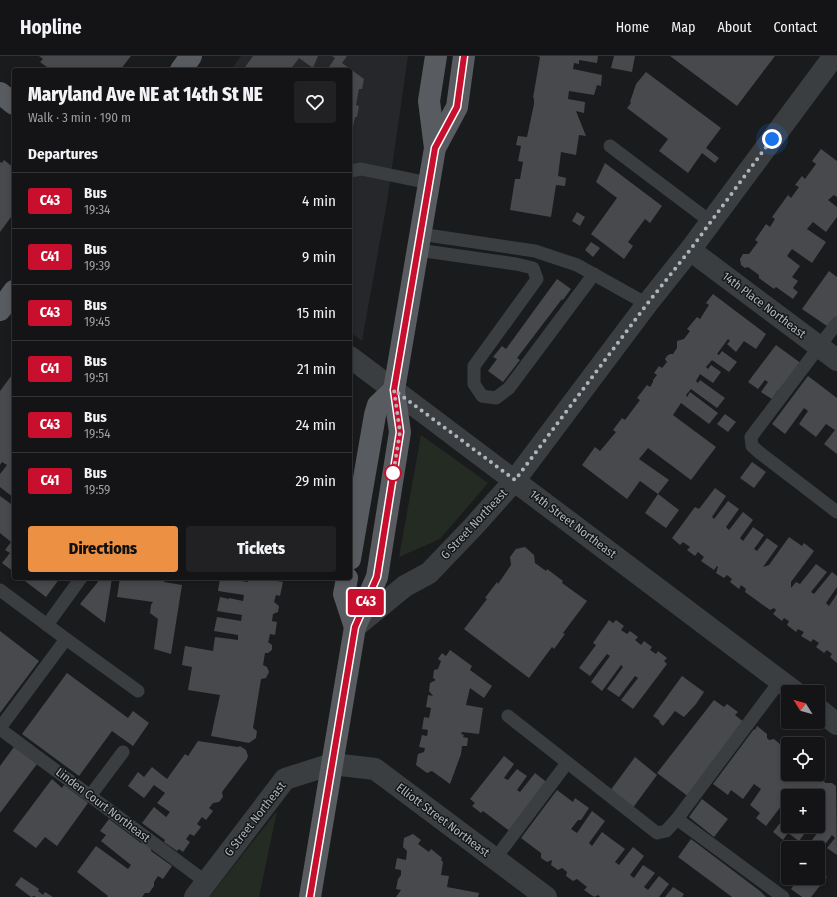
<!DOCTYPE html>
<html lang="en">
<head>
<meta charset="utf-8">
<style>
  body { margin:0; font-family:"Fira Sans Condensed",sans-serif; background:#212123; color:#f1f3f6; height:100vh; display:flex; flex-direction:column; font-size:15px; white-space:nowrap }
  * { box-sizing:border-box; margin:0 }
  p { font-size:13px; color:#9d9ea1 }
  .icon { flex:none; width:22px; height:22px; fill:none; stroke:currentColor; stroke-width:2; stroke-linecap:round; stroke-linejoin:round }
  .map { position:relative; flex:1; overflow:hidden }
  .side { position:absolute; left:12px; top:12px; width:340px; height:512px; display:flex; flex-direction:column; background:#141416; border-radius:4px; box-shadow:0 2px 6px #0003,0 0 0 1px #333335 }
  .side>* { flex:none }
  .badge { padding:0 8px; border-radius:3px; font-size:14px; line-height:26px }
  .needle { width:26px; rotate:307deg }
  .fabs { position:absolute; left:781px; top:629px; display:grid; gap:8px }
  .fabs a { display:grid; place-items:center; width:44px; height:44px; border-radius:4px; background:#141416; box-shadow:0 2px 6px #0003,0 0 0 1px #333335; font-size:20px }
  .you { position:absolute; width:20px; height:20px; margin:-10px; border:3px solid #fff; border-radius:50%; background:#1a73e8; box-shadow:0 0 0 6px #1a73e833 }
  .map>.badge { position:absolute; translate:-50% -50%; box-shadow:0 0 0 2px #fff }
  h2 { padding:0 16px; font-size:15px; line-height:36px }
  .round { display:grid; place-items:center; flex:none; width:42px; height:42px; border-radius:4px; background:#212123 }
  .headline { display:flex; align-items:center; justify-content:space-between; height:68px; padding:0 16px }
  h1 { font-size:19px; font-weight:800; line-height:30px }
  .cta { display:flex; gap:8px; margin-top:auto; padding:8px 16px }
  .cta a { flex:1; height:46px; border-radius:4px; background:#ec9143; color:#111; font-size:16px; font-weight:800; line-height:46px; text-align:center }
  .cta a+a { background:#212123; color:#f1f3f6 }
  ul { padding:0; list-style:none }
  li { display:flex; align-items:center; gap:12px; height:56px; padding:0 16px; border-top:1px solid #333335 }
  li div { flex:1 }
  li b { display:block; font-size:15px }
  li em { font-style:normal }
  li .badge { min-width:44px; font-weight:700; text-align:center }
  header { display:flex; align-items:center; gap:24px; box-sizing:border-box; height:56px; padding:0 20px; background:#141416; border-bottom:1px solid #333335 }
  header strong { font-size:19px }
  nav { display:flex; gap:22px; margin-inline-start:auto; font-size:14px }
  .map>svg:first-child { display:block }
  .built { fill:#26272a }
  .green { fill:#232b22 }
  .building { fill:#47494d }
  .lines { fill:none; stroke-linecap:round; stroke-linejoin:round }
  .service { stroke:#3b3e41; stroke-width:13 }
  .minor { stroke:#3b3e41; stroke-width:22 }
  .tertiary { stroke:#3b3e41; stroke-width:22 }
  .primary { stroke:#585b60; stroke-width:22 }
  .line-casing { stroke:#fff; stroke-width:9 }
  .line { stroke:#c8102e; stroke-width:6 }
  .walk { stroke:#adb5bb; stroke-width:4; stroke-dasharray:0 7.2 }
  .stop-dot { fill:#fff; stroke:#c8102e; stroke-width:2 }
  .labels { text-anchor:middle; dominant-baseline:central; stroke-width:3; stroke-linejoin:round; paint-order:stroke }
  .street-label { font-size:12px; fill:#adb5bb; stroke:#151618 }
</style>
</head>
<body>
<header>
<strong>Hopline</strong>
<nav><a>Home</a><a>Map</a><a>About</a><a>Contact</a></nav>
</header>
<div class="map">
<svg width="837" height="841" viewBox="0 0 837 841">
  <rect width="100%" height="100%" fill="#1a1b1d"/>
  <path class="built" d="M241,0H408L387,146L362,285L350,276V14H231Z"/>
  <g class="green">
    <path d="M421,379L488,427L440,483L399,501Z"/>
    <path d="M277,755L259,841H209Z"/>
  </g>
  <g class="building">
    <path d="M39,0H131L120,14H51L40,6L43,3Z"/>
    <path d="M253,0H318L313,12L299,2L290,14H243Z"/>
    <path d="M332,0H347L342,7L364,23L362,33H359L356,49L359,50L357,61H355L353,71L350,69V14H327L335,2Z"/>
    <path d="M537,0H598L597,7L579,4V8L574,7L573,13L602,19L601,30L597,29L594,39L569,35L568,43L585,46L584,57L576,55L586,80L579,79L576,99L561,96L558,120L566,122L565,130L556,129L551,161L510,154L515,123H520L523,106L518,105L521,90L516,89L518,80L527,81L534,48V42H533L540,1Z"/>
    <path d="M614,0H635L632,16L611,12Z"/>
    <path d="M670,0H775L737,50Z"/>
    <path d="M646,16L721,72L706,92L719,102L715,107L702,97L688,117L659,95L668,83L627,52L631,47L630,46L636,28Z"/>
    <path d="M821,93L837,105V141L834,139L828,144L837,151V161L826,176L813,166L807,173L826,186L812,207L792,193L787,200L800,210L792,221L798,225L793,232L798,236L793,243L776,231L774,233L759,222V219L748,211L745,212L741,209L740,203L743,198H749L758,186L755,184L766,168L770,171L775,163L772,161L788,139L791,142L799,131L795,129L802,120L805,123L816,108L812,105Z"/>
    <path d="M4,104L14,112V157L0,176V106L2,107Z"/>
    <path d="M605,107L662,150L650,167L645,163L628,186L633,190L624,203L591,178L617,142L596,126Z"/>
    <path d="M577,156L585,161L580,170L572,165Z"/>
    <path d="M591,186L600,192L593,201L585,194Z"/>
    <path d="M829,215L837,221V263L827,270L802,253Z"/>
    <path d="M557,223L571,233L563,244L562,243L517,302L520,304L503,326L488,315L497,303L493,301L502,290L506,293Z"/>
    <path d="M713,238L766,278L756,293L744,285L736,296L727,288L730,285L728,283L717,298L719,299L722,295L737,306L729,316L712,304L706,311L708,313L711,309L721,316L713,327L700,318L696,325L698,327L700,324L725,342L717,352L691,333L686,339L687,341L690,336L718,357L709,368L681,347L673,359L716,391L691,424L648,392L639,403L669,424L658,438L640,425L627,443L582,409L595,391L600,395L616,376L613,374L622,362L625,364L640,344L637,342L647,329L650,331L653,326V324L657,319L654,317L659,310L662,312L667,306L665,303L667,300L670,298H673L677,292V285L684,283L690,275L687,273L697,261L700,263L709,249L706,247Z"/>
    <path d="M776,289L802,308L781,336L778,334L772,343L761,336L768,326L765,324L758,333L748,326Z"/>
    <path d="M14,316V376L11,380L14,383V442L0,431V418L7,409L2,406L0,409V335Z"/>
    <path d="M808,320L837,342V398L824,388L835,374L826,368L816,381L799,368L808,355L804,352L785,378L772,368Z"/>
    <path d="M725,358L736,366L728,376L717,368Z"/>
    <path d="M752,406L766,416L754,432L740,422Z"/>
    <path d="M715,432L726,440L712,461L714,463L728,445L739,453L726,471L729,474L743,456L753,464L740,482L743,485L753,471L764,479L754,493L757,495L767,482L778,490L763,511L769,509L789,481L802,490L804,487L814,495L791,526V532L796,526L800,528L816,508L827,516L811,536L814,538L832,516L837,520V531L826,547L829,550L837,538V607L830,601L832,598L827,594L824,597L816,591L819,587L813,583L811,586L801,580L804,576L798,573L796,576L787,569L789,565L784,562L782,565L773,558L776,554L774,552L770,554L745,536L746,533L741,529L739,533L730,526L738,514L732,523L727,519L724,522L716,517L718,511L717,510L714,514L701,505L704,501L698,496L695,500L687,494L690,491L683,486L680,489L672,482L695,451L699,453Z"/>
    <path d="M658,438L679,454L666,472L645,457Z"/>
    <path d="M0,440L14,450V516L2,507L10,497L5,494L11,486L0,477Z"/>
    <path d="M525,491L534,499L535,507L546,515L547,513L563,525L562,527L587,545L563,577L565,578L554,593L552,591L529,622L464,573L487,543L485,542L497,526L498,528L511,509L510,501L516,493Z"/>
    <path d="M21,522H60L46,541Z"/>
    <path d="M101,522H112L105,567L80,548Z"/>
    <path d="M120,522H165L164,526L182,529L171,598L154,593L158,563L150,557L151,549L153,546L117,541Z"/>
    <path d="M220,522L248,526V522H280L277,525L283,526L280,540L276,539L274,546L279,550L278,556L273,558L272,565L277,566L275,579L270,578L269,583L268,586L272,589V594L268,597H265L263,609L267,611L269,616L266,622L261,623L253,672L257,675L256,682L249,687L211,680L220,639L188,634L192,611L182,609L185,590L213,595L215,581L238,584V579L214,575L217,561L241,565L242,559L217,555L220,541L229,543V542L243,545L244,539L218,535Z"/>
    <path d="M609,564L613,567L616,564L624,570L621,574L627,578L630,575L638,581L635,584L641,589L644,585L652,591L650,594L656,598L658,595L667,602L664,605L667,608L633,653L621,644L638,622L635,620L619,641L607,633L623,611L621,609L602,635L591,626L610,600L607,598L590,620L579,612L596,589L593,587Z"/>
    <path d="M0,575L39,605L0,657Z"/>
    <path d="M450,594L472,610L470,614L492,630L484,642L470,632L466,649L483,652L479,678L462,676L461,678L464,679L463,681L468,682L467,690H462L461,698L450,728L432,715L427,717L416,709L418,698L424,696L425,692L419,691L422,679L427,680L428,674L422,673L424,661L429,662L431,652L426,651L428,639L433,640L429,635L430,627L436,624L433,622L434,614L438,613L441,605L438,603L442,597L446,600Z"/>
    <path d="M67,617L128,662L133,655L149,667L133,690L112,675L79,720L22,678Z"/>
    <path d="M682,620L704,636L696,648L684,661L675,655L663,670L659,666L660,665L653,660Z"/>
    <path d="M714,644L724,651L727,648L738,656L735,659L745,667L689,741L657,717Z"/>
    <path d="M757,670L767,678V682L769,684L774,683L780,688L781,692L784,695L788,694V718H818V717L822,720V724L826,727H832L836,730L837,799L827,792L835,782L832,779L818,798V792H806L818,776L810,770H818V740H788V753L782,749L766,770L756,762L760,757L750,749L761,733L754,728L743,743L731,734L728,739L713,728L754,673L755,674Z"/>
    <path d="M198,685L238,691L240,690L246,694L248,700L247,703L222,736L223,741L219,746L213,747L209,752L213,755L206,764L202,761L197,768L201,771L194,780L190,778L186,783L190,786L183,796L179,793L177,795L164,786L165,784L142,767L154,751L166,761L170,756L157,747L165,737L154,729L144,742L128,730L138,716L144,721L152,711L167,723L185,698L188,700Z"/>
    <path d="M14,691L37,708L0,757V710Z"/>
    <path d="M504,700L514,708L504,722L508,724L517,713L527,720L517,734L520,736L535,717L549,728L511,776L483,755L481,757L472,750L475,747L470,743Z"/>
    <path d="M635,701L657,719L632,753L610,735Z"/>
    <path d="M52,723L62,732L64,729L88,747L57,790L45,781L36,792L13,775Z"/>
    <path d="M557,734L573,746L575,742L589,752L581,764H578L571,773L577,777L592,755L605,765L589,787L592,790L602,776L614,785L625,793L615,806L619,809L633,791L644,800L630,819L634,822L643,809L655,817L644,831L648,834L659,820L669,828L659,841H600L598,839L594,841L584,834L587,831L577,823L573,825L566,820L567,816L562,812L558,814L551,809L552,804L547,806L541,802V797L521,782Z"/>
    <path d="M702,743L728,763L714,781L689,761Z"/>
    <path d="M788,757V770H810L799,785L788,777L783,784L773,776Z"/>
    <path d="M109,763L141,787L144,786L151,792V795L172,810L163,823L158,820L154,826V830L149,837H145L142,841H107L108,840L77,816L96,790L128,813L131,809L101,785L106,779L100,775Z"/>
    <path d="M413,778L421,784L418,788L429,796L431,793L442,802L441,804L443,806L441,819L449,820L447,831L479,837L478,841H396L401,834L396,833L398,823L401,819V814L395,813L397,802L406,804L407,795L403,791L404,782Z"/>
    <path d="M691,783L760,835L766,841H732L678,801Z"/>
    <path d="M818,814L827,821L811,841H802L791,833L799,822H818Z"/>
    <path d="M21,821L39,833L38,835L43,839L45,836L53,841H36L34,840L31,841L15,829Z"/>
    <path d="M673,831L684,838L682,841H665Z"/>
  </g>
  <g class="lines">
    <g class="service">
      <path d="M610,90L711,166"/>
      <path d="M350,115L361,113L429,127"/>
      <path d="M420,178L535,195L577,209L647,248"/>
      <path d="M418,194L516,208L533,212L537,223L474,310V328L482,340L496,342L509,332L594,218"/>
      <path d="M837,267L751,381L752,390L760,397L837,456"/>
      <path d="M0,534L66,583L0,672"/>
      <path d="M47,569L81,522"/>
      <path d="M66,583L138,635"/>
      <path d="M780,625L677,763L783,841"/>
      <path d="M508,660L657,777L666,775L677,763"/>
      <path d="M0,673L206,826"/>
      <path d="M90,740L123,696"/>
      <path d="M495,803L567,707"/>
    </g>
    <g class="minor">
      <path d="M690,194L837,304"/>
      <path d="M355,571L405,530L429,517L473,471L515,424L647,248L690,194L834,0"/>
      <path d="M195,841L285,723L332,708L375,713L546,841"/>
    </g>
    <g class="tertiary">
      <path d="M350,301L795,636"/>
      <path d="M818,653L837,668"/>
    </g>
    <g class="primary">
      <path d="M181,14L191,0"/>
      <path d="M0,37L14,48"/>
      <path d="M435,92L457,51L464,0"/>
      <path d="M0,254L14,235"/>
      <path d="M350,503L375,359L378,349L394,334"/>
      <path d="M347,522L344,538L355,571"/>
      <path d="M310,841L355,571L377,521L400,376L394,334L435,92L429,45L436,0"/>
    </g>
  </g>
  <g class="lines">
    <g class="line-casing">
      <path id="line" d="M310,841L355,571L377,521L400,376L394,334L435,92L457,51L464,0"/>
    </g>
    <use href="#line" class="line"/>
    <path class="walk" d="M393,417V419L400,376L394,334L515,424L647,248L690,194L772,83"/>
  </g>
  <circle class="stop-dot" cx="393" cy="417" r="8"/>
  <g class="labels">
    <g class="street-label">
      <text transform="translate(764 249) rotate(37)">14th Place Northeast</text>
      <text transform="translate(474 468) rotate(-47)">G Street Northeast</text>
      <text transform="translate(573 468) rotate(37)">14th Street Northeast</text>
      <text transform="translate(103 749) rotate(37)">Linden Court Northeast</text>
      <text transform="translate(255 763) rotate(-52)">G Street Northeast</text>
      <text transform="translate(443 764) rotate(37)">Elliott Street Northeast</text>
    </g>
  </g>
</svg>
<div class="fabs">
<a><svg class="needle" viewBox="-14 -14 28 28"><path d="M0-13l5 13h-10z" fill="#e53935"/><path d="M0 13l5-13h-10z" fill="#9d9ea1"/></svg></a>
<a><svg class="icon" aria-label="locate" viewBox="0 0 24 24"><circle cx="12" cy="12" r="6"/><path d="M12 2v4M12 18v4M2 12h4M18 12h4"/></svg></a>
<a>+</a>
<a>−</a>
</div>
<div class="you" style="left:772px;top:83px"></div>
<b class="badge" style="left:366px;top:546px;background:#c8102e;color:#fff">C43</b>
<section class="side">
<div class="headline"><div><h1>Maryland Ave NE at 14th St NE</h1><p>Walk · 3 min · 190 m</p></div><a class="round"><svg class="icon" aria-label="heart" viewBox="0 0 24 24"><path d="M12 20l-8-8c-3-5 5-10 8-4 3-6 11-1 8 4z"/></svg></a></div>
<h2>Departures</h2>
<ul>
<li><span class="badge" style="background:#c8102e;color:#fff">C43</span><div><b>Bus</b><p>19:34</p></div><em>4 min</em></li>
<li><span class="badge" style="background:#c8102e;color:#fff">C41</span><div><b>Bus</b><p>19:39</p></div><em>9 min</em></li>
<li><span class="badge" style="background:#c8102e;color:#fff">C43</span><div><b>Bus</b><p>19:45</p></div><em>15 min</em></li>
<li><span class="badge" style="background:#c8102e;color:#fff">C41</span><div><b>Bus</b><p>19:51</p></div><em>21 min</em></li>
<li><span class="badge" style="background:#c8102e;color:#fff">C43</span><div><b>Bus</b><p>19:54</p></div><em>24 min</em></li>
<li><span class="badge" style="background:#c8102e;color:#fff">C41</span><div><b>Bus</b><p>19:59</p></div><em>29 min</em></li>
</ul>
<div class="cta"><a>Directions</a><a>Tickets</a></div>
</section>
</div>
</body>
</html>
